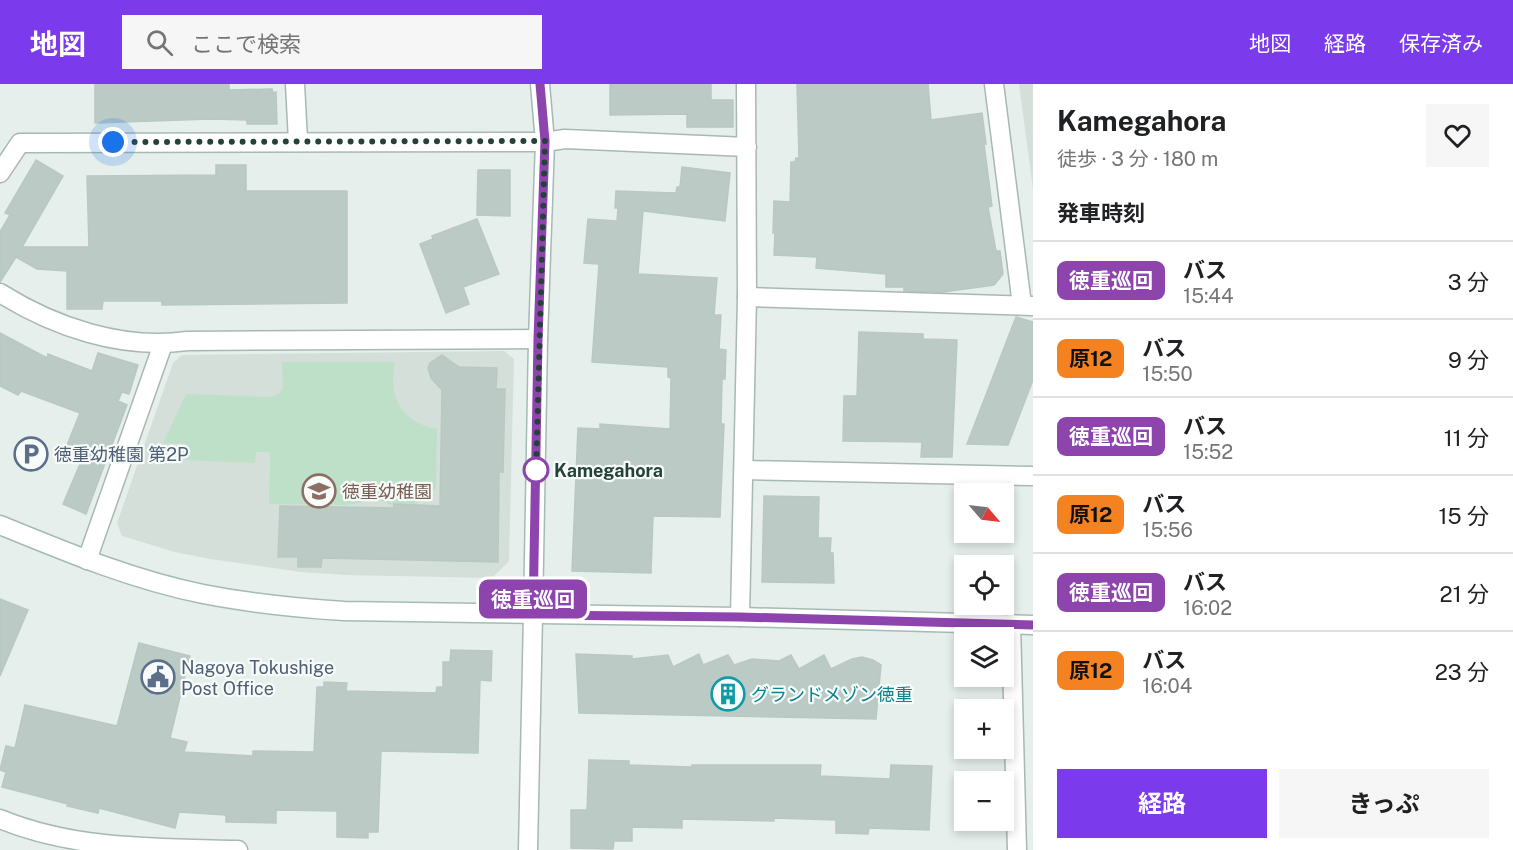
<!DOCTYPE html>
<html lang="ja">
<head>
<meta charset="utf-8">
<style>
  body { margin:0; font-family:"Public Sans","Noto Sans JP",sans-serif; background:#f6f6f6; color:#202124; height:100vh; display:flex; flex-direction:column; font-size:22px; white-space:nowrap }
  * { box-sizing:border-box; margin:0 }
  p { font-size:20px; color:#757577 }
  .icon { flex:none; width:33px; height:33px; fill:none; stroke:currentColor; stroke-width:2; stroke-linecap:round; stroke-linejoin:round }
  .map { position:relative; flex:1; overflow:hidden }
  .details { display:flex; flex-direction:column; background:#fff; width:480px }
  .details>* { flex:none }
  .badge { padding:0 12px; border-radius:9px; font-size:21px; line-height:39px }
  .needle { width:39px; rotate:118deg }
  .controls { position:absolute; left:954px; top:399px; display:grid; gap:12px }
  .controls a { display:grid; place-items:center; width:60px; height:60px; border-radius:0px; background:#fff; box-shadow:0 3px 9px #0003; font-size:30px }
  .you { position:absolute; width:30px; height:30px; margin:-15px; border:4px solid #fff; border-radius:50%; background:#1a73e8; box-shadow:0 0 0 9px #1a73e833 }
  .map>.badge { position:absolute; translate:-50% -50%; box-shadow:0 0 0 3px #fff }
  h2 { padding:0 24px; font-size:22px; line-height:54px }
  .round { display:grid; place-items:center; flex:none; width:63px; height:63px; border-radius:0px; background:#f6f6f6 }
  .overview { display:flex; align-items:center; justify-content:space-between; height:102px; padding:0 24px }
  h1 { font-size:28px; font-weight:700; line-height:45px }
  .action { display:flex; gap:12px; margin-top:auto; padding:12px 24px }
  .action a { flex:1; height:69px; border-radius:0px; background:#7c3aed; color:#fff; font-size:24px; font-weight:700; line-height:69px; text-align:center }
  .action a+a { background:#f6f6f6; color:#202124 }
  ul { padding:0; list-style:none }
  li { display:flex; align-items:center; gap:18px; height:78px; padding:0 24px; border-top:2px solid #e0e0e0 }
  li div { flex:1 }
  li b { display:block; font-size:22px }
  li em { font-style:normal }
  li .badge { min-width:66px; font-weight:700; text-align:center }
  header { display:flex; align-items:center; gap:36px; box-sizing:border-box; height:84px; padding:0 30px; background:#7c3aed; color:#fff }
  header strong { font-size:28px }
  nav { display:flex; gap:33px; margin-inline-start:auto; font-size:21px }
  .search { width:420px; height:54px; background:#f6f6f6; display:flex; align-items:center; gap:15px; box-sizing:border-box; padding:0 21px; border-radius:0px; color:#757577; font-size:22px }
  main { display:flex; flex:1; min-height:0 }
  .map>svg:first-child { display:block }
  .built { fill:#d4dfda }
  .green { fill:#bfe0c8 }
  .building { fill:#bbcac4; stroke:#b8c9c2; stroke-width:1.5 }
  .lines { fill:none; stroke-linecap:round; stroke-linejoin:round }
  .street-casing { stroke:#a8b8b2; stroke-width:21 }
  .secondary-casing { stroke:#a4bbb3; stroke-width:21 }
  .street { stroke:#fff; stroke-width:18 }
  .secondary { stroke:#fff; stroke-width:18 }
  .line-casing { stroke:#fff; stroke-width:14 }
  .line { stroke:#8e44ad; stroke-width:9 }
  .walk { stroke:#24423a; stroke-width:6; stroke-dasharray:0 10.8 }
  .stop-dot { fill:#fff; stroke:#8e44ad; stroke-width:3 }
  .labels { text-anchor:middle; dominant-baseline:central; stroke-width:4.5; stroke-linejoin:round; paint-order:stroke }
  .service-label { font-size:18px; fill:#4e5e75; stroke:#f7fbf9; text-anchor:start }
  .stop-label { font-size:18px; font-weight:bold; fill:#24423a; stroke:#f7fbf9; text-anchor:start }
  .education-label { font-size:18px; fill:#785e54; stroke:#f7fbf9; text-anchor:start }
  .culture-label { font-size:18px; fill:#0d838f; stroke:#f7fbf9; text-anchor:start }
</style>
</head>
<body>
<header>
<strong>地図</strong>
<div class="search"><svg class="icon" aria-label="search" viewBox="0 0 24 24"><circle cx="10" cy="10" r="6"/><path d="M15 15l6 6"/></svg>ここで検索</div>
<nav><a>地図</a><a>経路</a><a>保存済み</a></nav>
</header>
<main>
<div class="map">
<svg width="1033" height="766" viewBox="0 0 1033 766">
  <rect width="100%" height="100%" fill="#e6efeb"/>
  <g class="built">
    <path d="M1019,0H1033V105Z"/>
    <path d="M504,267L514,275L509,477L492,494L345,491L301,488L210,475L175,468L122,452L117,439L173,279L182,271Z"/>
  </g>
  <path class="green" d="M282,278H395C388,313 401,338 437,345L436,404L412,423H396L382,417L373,416L347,421L269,420L270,368H256L255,379L186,376V360L163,359L186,310L271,313L279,310L283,303Z"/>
  <g class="building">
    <path d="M95,0H229V6L272,5L273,9L276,8L277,40H247V36L211,35L95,39Z"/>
    <path d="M610,0H711V16H733V43H687V30L610,31Z"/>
    <path d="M797,0H928L931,36L982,29L986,60H984L992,122L988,123L996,167H1000L1003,190L994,201L943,208L904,207V203H886V190L816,184L817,173L774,171L775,149H773L774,117L790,118L791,78H795L796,74H799Z"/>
    <path d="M36,76L63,92L22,163H89L87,92L216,91V81H246V107H347V219L162,221V217H103L102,225H67V187L37,185L16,173L0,198V148L10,131L5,129Z"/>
    <path d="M682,83L730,89L725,137L643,127L638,190L717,194L714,231H721L719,265L726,266L725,295H722L721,340H724L720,433L653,432L651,489L572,487L578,344L600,345V340L670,345L671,294L668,293V283L592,278L599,180L584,179L588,135L617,137L618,124H615L616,107L676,109L677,103H680Z"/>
    <path d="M478,86H510V132L477,131Z"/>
    <path d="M477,135L499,190L463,203L469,220L446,229L420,160L433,155L432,152Z"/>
    <path d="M1016,233L1033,238V296L1008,361L967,360Z"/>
    <path d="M859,248L923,250V255L957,256L952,373H921L922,358L843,357L844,312H857Z"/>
    <path d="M0,249L47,274L48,270L92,287L98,269L138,281L129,310L122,308L118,317L127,321L86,430L63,420L83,373L65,366L80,329L21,307L18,311L0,302Z"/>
    <path d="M442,271L459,283L497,284L496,305H505L503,388H499L498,478L322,474L321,483H298V473H278L280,422L394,424V420L440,422L442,306L431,294L428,284L430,279Z"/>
    <path d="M764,412L819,413L818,454H831L830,469H833L834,499L762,498Z"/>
    <path d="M0,515L28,526L0,592Z"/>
    <path d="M139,559L190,572L170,654L187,658L184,668L253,672V667L314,668L317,603H324V598L347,599L346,607L436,609L437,603H443V578H450L451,566L492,567L491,597L480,596L478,669L381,667L378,748H368V754L337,753V727L276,726V739L226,738V731L179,728L175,744L99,724L98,729L67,722L68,720L2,703L6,688L0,686L6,662L15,664L25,621L117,642Z"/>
    <path d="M576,570L632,572V575L668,571L673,583L699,570L703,581L728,571L734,581L752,575L779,577L791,571L799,585L824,571L831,585L852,575L862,573L873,576L881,581L876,635L579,629Z"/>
    <path d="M589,676L629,677V681L692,683V681H821L820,692L890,695L891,681L932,682L929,746L869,744L868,750L836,749V736L774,734V737L682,735V744L632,743V757H614L613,765L571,764V726H587Z"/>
  </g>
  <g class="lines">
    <g class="street-casing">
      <g id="street">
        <path d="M295,0L298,57"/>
        <path d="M994,0L1022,221"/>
        <path d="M0,89L20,59L545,58L565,55L747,63"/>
        <path d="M0,209C54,243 122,266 187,257L538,255"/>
        <path d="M747,213L1033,222"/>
        <path d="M744,386L1033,392"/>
        <path d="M87,476L163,260"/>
        <path d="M740,533L747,213L746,0"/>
        <path d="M1011,540L1017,766"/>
        <path d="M0,735C75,766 158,764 238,766"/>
        <path d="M528,766L533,531"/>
      </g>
    </g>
    <g class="secondary-casing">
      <g id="secondary">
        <path d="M0,441C66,468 133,496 203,510C249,519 297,524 344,527L740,533L1033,541"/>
        <path d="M533,531L538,255L545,58L540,0"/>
      </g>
    </g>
    <use href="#street" class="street"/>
    <use href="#secondary" class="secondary"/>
  </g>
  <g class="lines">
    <g class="line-casing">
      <path id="line" d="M540,0L545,57L538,255L533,531L740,533L1033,541"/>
    </g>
    <use href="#line" class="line"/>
    <path class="walk" d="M113,58L545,57L536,391V386"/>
  </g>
  <defs>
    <g id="parking-ring" transform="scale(1.725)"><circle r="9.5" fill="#f7fbf9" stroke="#5c6f8a" stroke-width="1.5"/><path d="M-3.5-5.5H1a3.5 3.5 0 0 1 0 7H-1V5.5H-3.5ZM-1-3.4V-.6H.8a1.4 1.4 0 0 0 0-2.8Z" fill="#5c6f8a"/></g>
    <g id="school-ring" transform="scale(1.725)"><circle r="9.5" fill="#f7fbf9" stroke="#8d6e63" stroke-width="1.5"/><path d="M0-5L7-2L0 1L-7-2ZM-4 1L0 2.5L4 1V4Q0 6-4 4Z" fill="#8d6e63"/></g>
    <g id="civic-ring" transform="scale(1.725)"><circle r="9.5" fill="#f7fbf9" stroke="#5c6f8a" stroke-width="1.5"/><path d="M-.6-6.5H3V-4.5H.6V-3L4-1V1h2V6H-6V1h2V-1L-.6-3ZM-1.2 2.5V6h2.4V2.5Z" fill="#5c6f8a"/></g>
    <g id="building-ring" transform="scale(1.725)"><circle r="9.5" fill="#f7fbf9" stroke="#0f9aa8" stroke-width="1.5"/><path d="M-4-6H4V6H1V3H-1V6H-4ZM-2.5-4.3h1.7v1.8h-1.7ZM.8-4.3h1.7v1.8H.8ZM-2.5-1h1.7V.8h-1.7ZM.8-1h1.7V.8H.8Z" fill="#0f9aa8"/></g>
  </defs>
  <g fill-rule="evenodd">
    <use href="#parking-ring" x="31" y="370"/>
    <use href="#school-ring" x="319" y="407"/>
    <use href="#civic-ring" x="158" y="593"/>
    <use href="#building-ring" x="728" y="610"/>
  </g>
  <circle class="stop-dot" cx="536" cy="386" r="12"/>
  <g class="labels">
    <g class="service-label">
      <text x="54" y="370">徳重幼稚園 第2P</text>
      <text x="181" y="583">Nagoya Tokushige<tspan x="181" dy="21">Post Office</tspan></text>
    </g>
    <g class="stop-label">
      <text x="554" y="386">Kamegahora</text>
    </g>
    <g class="education-label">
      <text x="342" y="407">徳重幼稚園</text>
    </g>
    <g class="culture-label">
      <text x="751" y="610">グランドメゾン徳重</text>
    </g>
  </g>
</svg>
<div class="controls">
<a><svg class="needle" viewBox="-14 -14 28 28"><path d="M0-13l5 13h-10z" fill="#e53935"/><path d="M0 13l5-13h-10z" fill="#757577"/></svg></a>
<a><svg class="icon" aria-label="locate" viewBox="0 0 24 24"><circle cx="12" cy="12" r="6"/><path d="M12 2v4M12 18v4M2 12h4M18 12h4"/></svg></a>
<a><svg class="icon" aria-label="layers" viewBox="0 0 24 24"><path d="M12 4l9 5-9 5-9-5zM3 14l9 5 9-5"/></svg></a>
<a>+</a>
<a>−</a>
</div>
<div class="you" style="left:113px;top:58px"></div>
<b class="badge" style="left:533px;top:515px;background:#8e44ad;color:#fff">徳重巡回</b>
</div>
<section class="details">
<div class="overview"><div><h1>Kamegahora</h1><p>徒歩 · 3 分 · 180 m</p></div><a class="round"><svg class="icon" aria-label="heart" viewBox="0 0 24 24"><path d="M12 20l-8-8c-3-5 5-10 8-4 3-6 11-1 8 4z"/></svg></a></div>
<h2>発車時刻</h2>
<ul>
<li><span class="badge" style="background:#8e44ad;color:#fff">徳重巡回</span><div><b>バス</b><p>15:44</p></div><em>3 分</em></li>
<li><span class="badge" style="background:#f58220;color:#111">原12</span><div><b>バス</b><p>15:50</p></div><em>9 分</em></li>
<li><span class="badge" style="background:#8e44ad;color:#fff">徳重巡回</span><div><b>バス</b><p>15:52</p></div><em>11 分</em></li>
<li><span class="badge" style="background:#f58220;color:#111">原12</span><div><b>バス</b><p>15:56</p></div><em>15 分</em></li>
<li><span class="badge" style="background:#8e44ad;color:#fff">徳重巡回</span><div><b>バス</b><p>16:02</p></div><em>21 分</em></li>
<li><span class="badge" style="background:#f58220;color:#111">原12</span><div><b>バス</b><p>16:04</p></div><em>23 分</em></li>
</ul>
<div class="action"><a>経路</a><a>きっぷ</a></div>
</section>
</main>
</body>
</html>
